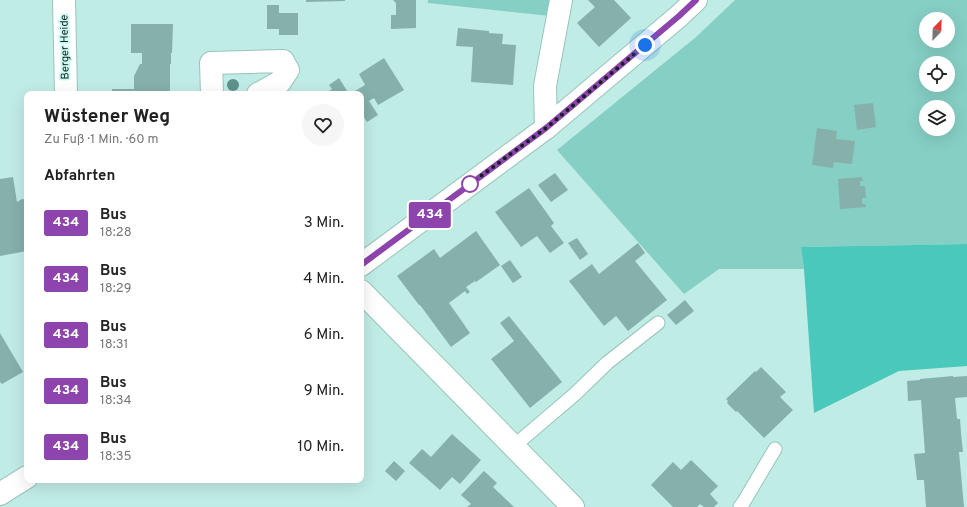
<!DOCTYPE html>
<html lang="de">
<head>
<meta charset="utf-8">
<style>
  body { margin:0; font-family:Overpass,sans-serif; background:#f6f6f6; color:#222; height:100vh; display:flex; flex-direction:column; font-size:15px; white-space:nowrap }
  * { box-sizing:border-box; margin:0 }
  p { font-size:13px; color:#767676 }
  .icon { flex:none; width:22px; height:22px; fill:none; stroke:currentColor; stroke-width:2; stroke-linecap:round; stroke-linejoin:round }
  .map { position:relative; flex:1; overflow:hidden }
  .details { position:absolute; left:24px; top:91px; width:340px; height:392px; display:flex; flex-direction:column; background:#fff; border-radius:8px; box-shadow:0 4px 16px #0002 }
  .details>* { flex:none }
  .badge { padding:0 8px; border-radius:3px; font-size:14px; line-height:26px }
  .needle { width:26px; rotate:23deg }
  .tools { position:absolute; left:919px; top:12px; display:grid; gap:8px }
  .tools a { display:grid; place-items:center; width:36px; height:36px; border-radius:50%; background:#fff; box-shadow:0 4px 16px #0002; font-size:20px }
  .you { position:absolute; width:20px; height:20px; margin:-10px; border:3px solid #fff; border-radius:50%; background:#1a73e8; box-shadow:0 0 0 6px #1a73e833 }
  .map>.badge { position:absolute; translate:-50% -50%; box-shadow:0 0 0 2px #fff }
  h2 { padding:0 20px; font-size:15px; line-height:36px }
  .round { display:grid; place-items:center; flex:none; width:42px; height:42px; border-radius:21px; background:#f6f6f6 }
  .headline { display:flex; align-items:center; justify-content:space-between; height:68px; padding:0 20px }
  h1 { font-size:19px; font-weight:700; line-height:30px }
  ul { padding:0; list-style:none }
  li { display:flex; align-items:center; gap:12px; height:56px; padding:0 20px }
  li div { flex:1 }
  li b { display:block; font-size:15px }
  li em { font-style:normal }
  li .badge { min-width:44px; font-weight:700; text-align:center }
  .map>svg:first-child { display:block }
  .green { fill:#86cfc5; fill-rule:evenodd }
  .forest { fill:#49c8bb }
  .building { fill:#86b0aa }
  .lines { fill:none; stroke-linecap:round; stroke-linejoin:round }
  .lane-casing { stroke:#99c4be; stroke-width:15 }
  .street-casing { stroke:#99c4be; stroke-width:24 }
  .secondary-casing { stroke:#99c4be; stroke-width:24 }
  .lane { stroke:#fff; stroke-width:13 }
  .street { stroke:#fff; stroke-width:22 }
  .secondary { stroke:#fff; stroke-width:22 }
  .tree { fill:#5f928c }
  .line-casing { stroke:#fff; stroke-width:9 }
  .line { stroke:#8e44ad; stroke-width:6 }
  .walk { stroke:#10211f; stroke-width:4; stroke-dasharray:0 7.2 }
  .stop-dot { fill:#fff; stroke:#8e44ad; stroke-width:2 }
  .labels { text-anchor:middle; dominant-baseline:central; stroke-width:4; stroke-linejoin:round; paint-order:stroke }
  .street-label { font-size:11px; fill:#10211f; stroke:#cdfaf3 }
</style>
</head>
<body>
<div class="map">
<svg width="967" height="507" viewBox="0 0 967 507">
  <rect width="100%" height="100%" fill="#c0ece6"/>
  <g class="green">
    <path d="M428,0H553L550,16L428,3Z"/>
    <path d="M735,0H967V244L801,247L804,269H719L684,294L557,150L696,37ZM926,19H948V41H926ZM926,63H948V85H926ZM926,107H948V129H926Z"/>
  </g>
  <path class="forest" d="M967,244V366L899,371L814,413L804,269L801,247Z"/>
  <g class="building">
    <path d="M306,0H345V1L306,2Z"/>
    <path d="M393,0H416V28L391,29V15H396V3Z"/>
    <path d="M588,0H614L631,18L599,47L577,23L595,7Z"/>
    <path d="M267,5H279V13H298V35H279V29H267Z"/>
    <path d="M131,24H173L172,53H171V64H170V94H112V89H134V76L140,64H142V53H131Z"/>
    <path d="M458,28L489,31V33L503,34L502,44L516,45L513,85L471,82L473,47L456,46Z"/>
    <path d="M384,58L404,90L378,105L374,98L369,101L378,115L367,122L361,113V94H350L365,85L359,74Z"/>
    <path d="M339,78L349,94H324L332,89L329,85Z"/>
    <path d="M873,103L876,127L857,130L854,105Z"/>
    <path d="M817,128L837,131L836,139L855,141L852,164L834,162L833,168L812,165Z"/>
    <path d="M555,173L568,190L551,202L538,185Z"/>
    <path d="M13,177L17,202L22,199L27,200V213L25,214V219L27,222V251L0,256V179Z"/>
    <path d="M862,177L863,181H860V186H865L866,198H862V204H865L866,207L840,209L838,179Z"/>
    <path d="M529,188L554,223L551,226L564,243L550,253L537,236L521,247L495,212Z"/>
    <path d="M476,231L500,265L476,282L475,281L466,287L470,292L467,294L465,291L449,303L470,333L451,347L420,305H419L397,276L434,249L440,258Z"/>
    <path d="M577,238L588,254L580,260L568,243Z"/>
    <path d="M638,243L645,253L635,261L667,300L628,331L616,316L604,326L569,281L592,264L599,274Z"/>
    <path d="M510,260L522,277L513,283L501,266Z"/>
    <path d="M685,300L694,311L676,325L667,315Z"/>
    <path d="M509,316L562,382L530,408L491,359L514,341L500,323Z"/>
    <path d="M0,333L23,372L2,384L0,382Z"/>
    <path d="M761,367L786,392L780,397L793,410L764,438L737,411L736,412L727,403L728,401L726,399L755,371L756,372Z"/>
    <path d="M953,376V377L967,376V397L955,398L957,419H960L961,433L963,452H959L964,507H926L924,480H917L914,454L925,453L921,400L908,401L907,381L920,380V379Z"/>
    <path d="M452,434L481,460L460,484L452,477L440,490L409,463L422,449L431,457Z"/>
    <path d="M691,460L718,486L710,494L718,503L714,507H704L700,504L697,507H673L651,485L673,462L681,470Z"/>
    <path d="M394,461L405,471L396,481L385,471Z"/>
    <path d="M484,471L497,483L493,487L514,507H467L471,504L461,495Z"/>
  </g>
  <g class="lines">
    <g class="lane-casing">
      <g id="lane">
        <path d="M514,446L575,394L607,363L658,323"/>
        <path d="M740,507L743,503L775,449"/>
      </g>
    </g>
    <g class="street-casing">
      <g id="street">
        <path d="M64,0L66,94"/>
        <path d="M212,94L211,63L283,61L288,70L280,82L258,94"/>
        <path d="M546,128L545,86L561,0"/>
        <path d="M361,291L573,507"/>
      </g>
    </g>
    <g class="secondary-casing">
      <g id="secondary">
        <path d="M361,265L546,128L679,16L696,0"/>
        <path d="M0,494L27,477"/>
      </g>
    </g>
    <use href="#lane" class="lane"/>
    <use href="#street" class="street"/>
    <use href="#secondary" class="secondary"/>
  </g>
  <circle class="tree" cx="233" cy="85" r="6"/>
  <g class="lines">
    <g class="line-casing">
      <path id="line" d="M361,265L546,128L679,16L696,0"/>
    </g>
    <use href="#line" class="line"/>
    <path class="walk" d="M470,184L546,128L645,45"/>
  </g>
  <circle class="stop-dot" cx="470" cy="184" r="8"/>
  <g class="labels">
    <g class="street-label">
      <text transform="translate(65 47) rotate(-91)">Berger Heide</text>
    </g>
  </g>
</svg>
<div class="tools">
<a><svg class="needle" viewBox="-14 -14 28 28"><path d="M0-13l5 13h-10z" fill="#e53935"/><path d="M0 13l5-13h-10z" fill="#767676"/></svg></a>
<a><svg class="icon" aria-label="locate" viewBox="0 0 24 24"><circle cx="12" cy="12" r="6"/><path d="M12 2v4M12 18v4M2 12h4M18 12h4"/></svg></a>
<a><svg class="icon" aria-label="layers" viewBox="0 0 24 24"><path d="M12 4l9 5-9 5-9-5zM3 14l9 5 9-5"/></svg></a>
</div>
<div class="you" style="left:645px;top:45px"></div>
<b class="badge" style="left:430px;top:215px;background:#8e44ad;color:#fff">434</b>
<section class="details">
<div class="headline"><div><h1>Wüstener Weg</h1><p>Zu Fuß · 1 Min. · 60 m</p></div><a class="round"><svg class="icon" aria-label="heart" viewBox="0 0 24 24"><path d="M12 20l-8-8c-3-5 5-10 8-4 3-6 11-1 8 4z"/></svg></a></div>
<h2>Abfahrten</h2>
<ul>
<li><span class="badge" style="background:#8e44ad;color:#fff">434</span><div><b>Bus</b><p>18:28</p></div><em>3 Min.</em></li>
<li><span class="badge" style="background:#8e44ad;color:#fff">434</span><div><b>Bus</b><p>18:29</p></div><em>4 Min.</em></li>
<li><span class="badge" style="background:#8e44ad;color:#fff">434</span><div><b>Bus</b><p>18:31</p></div><em>6 Min.</em></li>
<li><span class="badge" style="background:#8e44ad;color:#fff">434</span><div><b>Bus</b><p>18:34</p></div><em>9 Min.</em></li>
<li><span class="badge" style="background:#8e44ad;color:#fff">434</span><div><b>Bus</b><p>18:35</p></div><em>10 Min.</em></li>
</ul>
</section>
</div>
</body>
</html>
